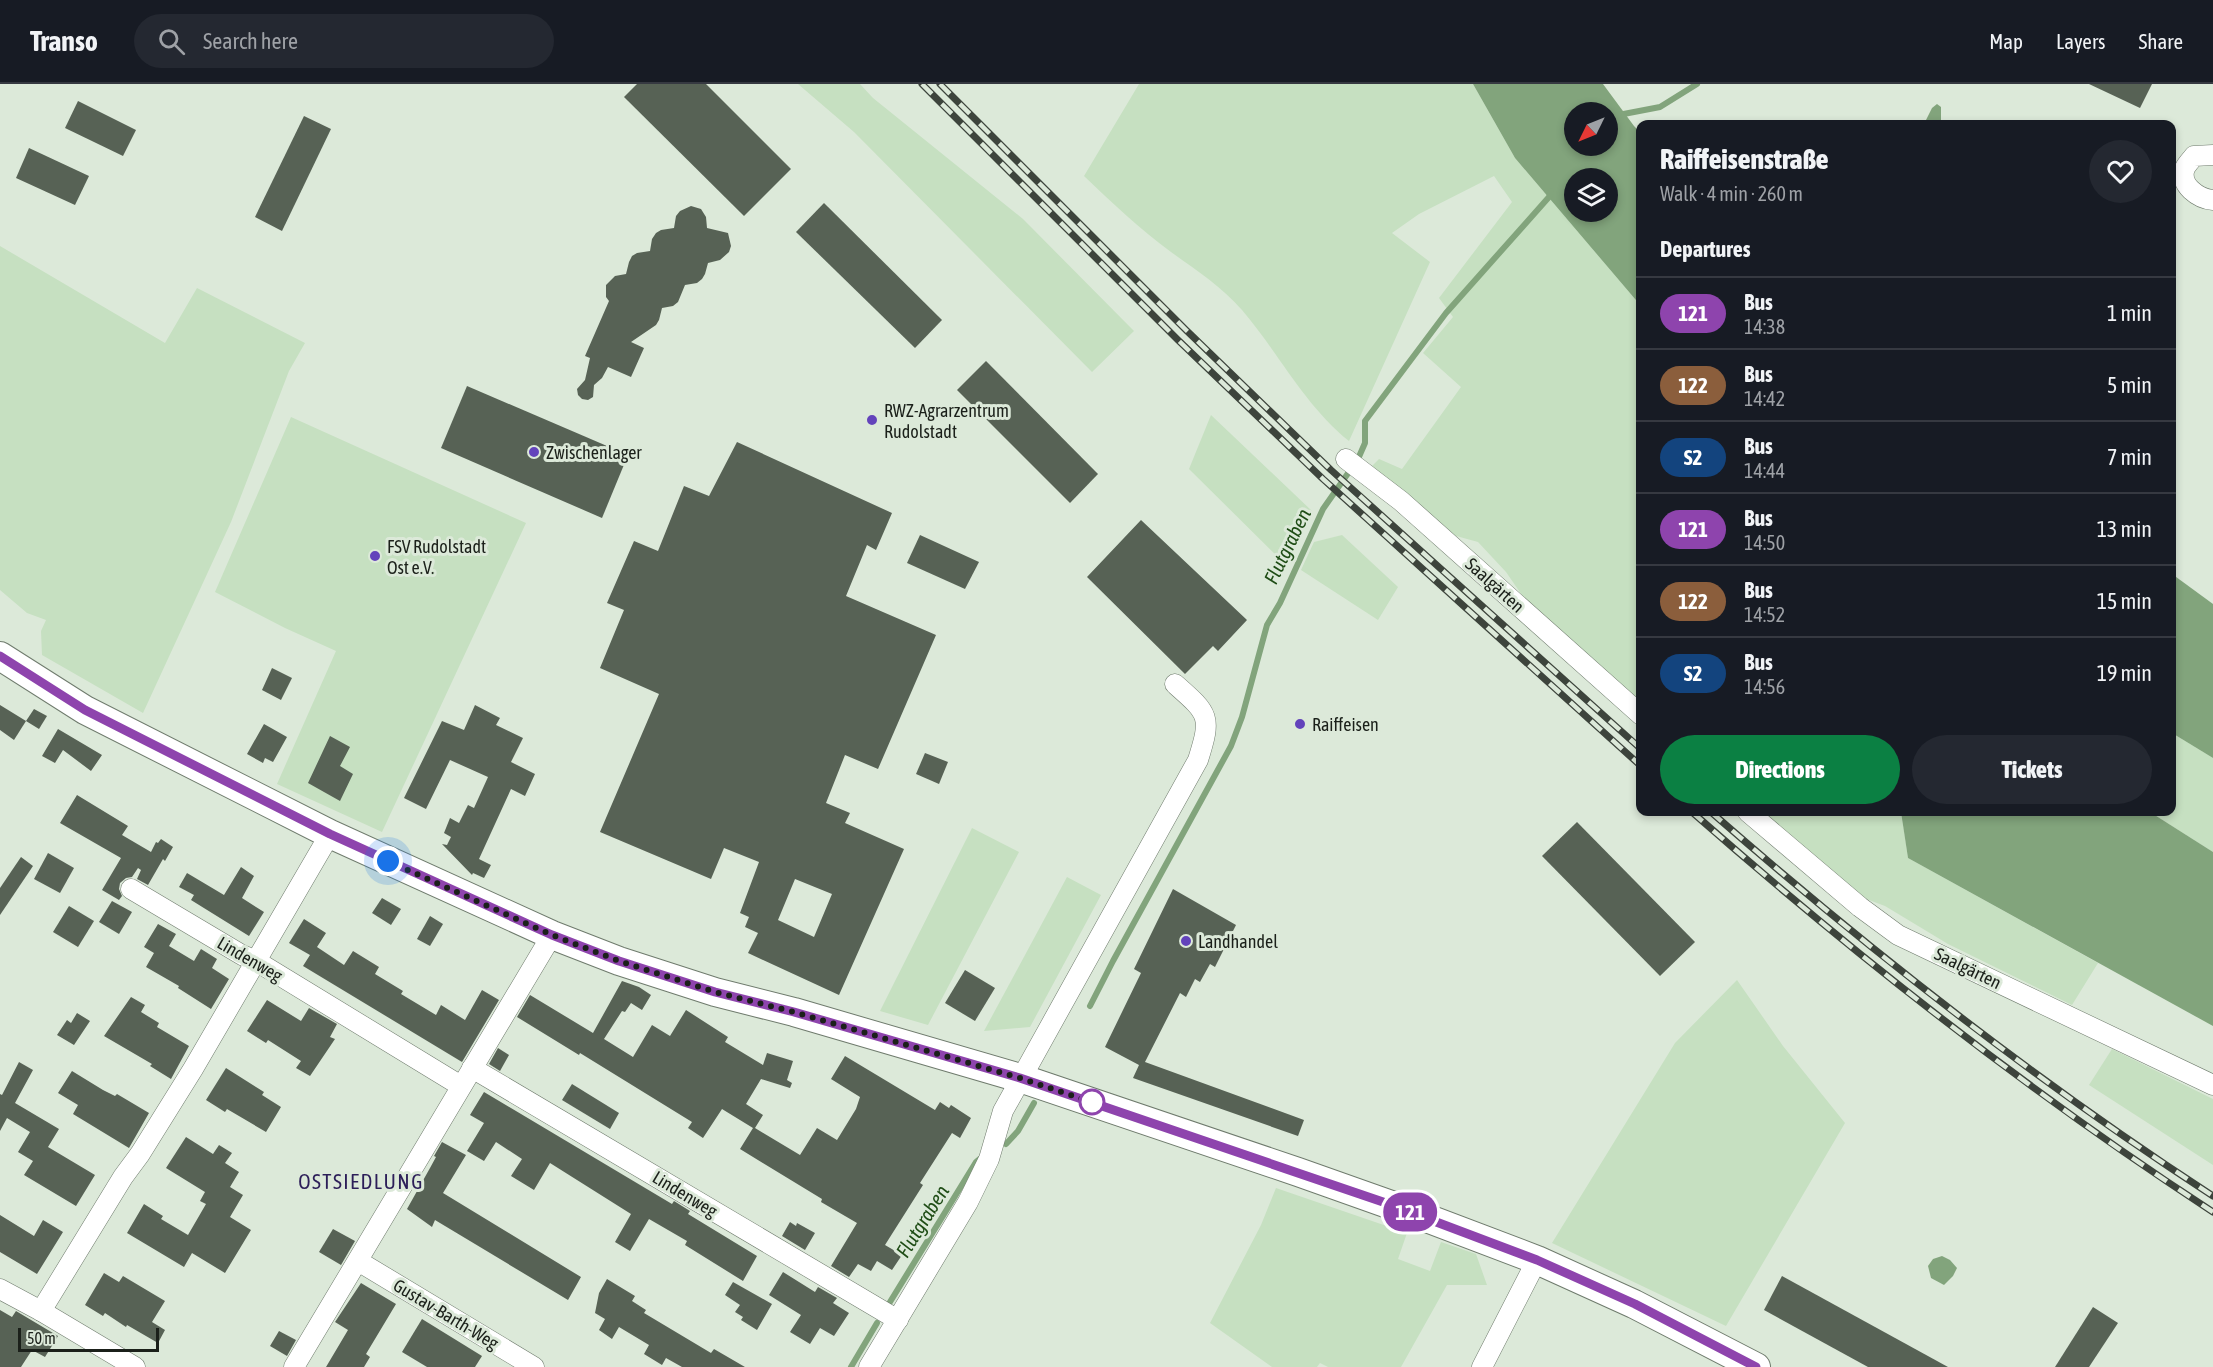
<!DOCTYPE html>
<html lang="en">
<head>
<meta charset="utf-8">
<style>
  body { margin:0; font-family:"Asap Condensed",sans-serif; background:#242831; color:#f1f3f6; height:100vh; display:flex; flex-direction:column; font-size:22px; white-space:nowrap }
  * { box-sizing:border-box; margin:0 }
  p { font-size:20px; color:#9ea1a6 }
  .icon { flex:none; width:33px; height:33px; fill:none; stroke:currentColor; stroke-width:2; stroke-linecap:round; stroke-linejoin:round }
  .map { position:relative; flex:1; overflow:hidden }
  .panel { position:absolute; left:1636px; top:36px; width:540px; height:696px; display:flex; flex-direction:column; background:#171b24; border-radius:12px; box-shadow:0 3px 9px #0003 }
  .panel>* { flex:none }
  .badge { padding:0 12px; border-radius:20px; font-size:21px; line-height:39px }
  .needle { width:39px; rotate:227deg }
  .buttons { position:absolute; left:1564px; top:18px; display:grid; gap:12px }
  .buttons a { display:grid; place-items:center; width:54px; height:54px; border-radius:50%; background:#171b24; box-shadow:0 3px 9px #0003; font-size:30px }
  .scale { position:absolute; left:18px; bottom:15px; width:141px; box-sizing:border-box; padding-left:6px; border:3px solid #1b201a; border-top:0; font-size:16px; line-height:21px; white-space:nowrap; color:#1b201a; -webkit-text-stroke:4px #dce9d9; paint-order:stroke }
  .you { position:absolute; width:30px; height:30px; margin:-15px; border:4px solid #fff; border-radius:50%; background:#1a73e8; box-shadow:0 0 0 9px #1a73e833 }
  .map>.badge { position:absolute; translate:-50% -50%; box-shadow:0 0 0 3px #fff }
  h2 { padding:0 24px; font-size:22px; line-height:54px }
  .round { display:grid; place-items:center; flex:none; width:63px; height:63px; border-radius:32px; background:#242831 }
  .overview { display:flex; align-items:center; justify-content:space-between; height:102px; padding:0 24px }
  h1 { font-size:28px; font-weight:800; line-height:45px }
  .cta { display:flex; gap:12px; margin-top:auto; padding:12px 24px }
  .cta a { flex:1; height:69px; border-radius:36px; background:#0b8043; color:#fff; font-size:24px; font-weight:800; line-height:69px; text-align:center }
  .cta a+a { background:#242831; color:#f1f3f6 }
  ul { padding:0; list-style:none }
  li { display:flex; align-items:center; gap:18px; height:72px; padding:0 24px; border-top:2px solid #363941 }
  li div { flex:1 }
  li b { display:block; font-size:22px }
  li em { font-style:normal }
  li .badge { min-width:66px; font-weight:700; text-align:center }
  header { display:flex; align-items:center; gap:36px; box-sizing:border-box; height:84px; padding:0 30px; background:#171b24; border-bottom:2px solid #363941 }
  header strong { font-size:28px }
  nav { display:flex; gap:33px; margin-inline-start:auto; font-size:21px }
  .search { width:420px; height:54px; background:#242831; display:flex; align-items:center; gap:15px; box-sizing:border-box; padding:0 21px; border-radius:33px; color:#9ea1a6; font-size:22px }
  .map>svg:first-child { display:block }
  .green { fill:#c6e0c1 }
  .water { fill:#82a47c; fill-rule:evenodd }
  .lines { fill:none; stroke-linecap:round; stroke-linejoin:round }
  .stream { stroke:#82a47c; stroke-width:6 }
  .building { fill:#576255; fill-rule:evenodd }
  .street-casing { stroke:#6f7b6d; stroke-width:21 }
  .secondary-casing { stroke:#6f7b6d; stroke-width:30 }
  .street { stroke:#fff; stroke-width:20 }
  .secondary { stroke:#fff; stroke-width:28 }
  .rail-casing { stroke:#3d443c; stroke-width:7 }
  .rail { stroke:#dce9d9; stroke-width:4.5; stroke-dasharray:14; stroke-linecap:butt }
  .line-casing { stroke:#fff; stroke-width:14 }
  .line { stroke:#8e44ad; stroke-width:9 }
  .walk { stroke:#1b201a; stroke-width:6; stroke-dasharray:0 10.8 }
  .poi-dot { fill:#6343bb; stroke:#dce9d9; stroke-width:2 }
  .stop-dot { fill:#fff; stroke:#8e44ad; stroke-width:3 }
  .labels { text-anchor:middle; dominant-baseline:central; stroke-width:6; stroke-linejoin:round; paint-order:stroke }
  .poi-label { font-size:18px; fill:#1b201a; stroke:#dce9d9; text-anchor:start }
  .street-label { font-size:18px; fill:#1b201a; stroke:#dce9d9 }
  .water-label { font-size:20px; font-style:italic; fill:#1f4d16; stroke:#dce9d9 }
  .quarter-label { font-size:21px; letter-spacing:1.5px; fill:#2c1e58; stroke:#dce9d9 }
</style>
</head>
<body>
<header>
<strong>Transo</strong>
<div class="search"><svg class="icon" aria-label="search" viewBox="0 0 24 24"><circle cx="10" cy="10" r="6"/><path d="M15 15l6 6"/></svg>Search here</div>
<nav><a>Map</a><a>Layers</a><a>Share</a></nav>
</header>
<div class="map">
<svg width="2213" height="1283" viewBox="0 0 2213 1283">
  <rect width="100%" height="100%" fill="#dce9d9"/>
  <g class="green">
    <path d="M798,0H860L873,14L1023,135L1134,247L1092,288L854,48Z"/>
    <path d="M1139,0H1473L1515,74L1641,222V621L1526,517L1506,488L1478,458L1449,450L1372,382L1379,375L1402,385L1461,303L1423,269L1453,233L1439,214L1512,118L1494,92L1419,130L1392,149L1430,178L1349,357C1305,322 1278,268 1242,226C1221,202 1196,186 1171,168C1140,145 1112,119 1084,92Z"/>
    <path d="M0,162L165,259L197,204L305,259L289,287L231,438L143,629L42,571L41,547L46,536L27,529L0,506Z"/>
    <path d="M1211,331L1312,427L1285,480L1189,385Z"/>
    <path d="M291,333L526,439L382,748L277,700L336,567L285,544L215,508Z"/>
    <path d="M1342,451L1398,503L1378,536L1301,486L1314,458Z"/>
    <path d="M2172,649L2213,674V768L2150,728H2172Z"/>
    <path d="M1761,728H1901L1908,774L2098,879L2072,921L1948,860L1885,822L1861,813L1836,790Z"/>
    <path d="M972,744L1019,768L928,941L880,927Z"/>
    <path d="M1067,793L1101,811L1030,943L984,947Z"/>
    <path d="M1737,896L1783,962L1845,1039L1726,1242L1552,1159L1675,959Z"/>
    <path d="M2112,965L2213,1015V1081L2089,1001Z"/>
    <path d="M1276,1104L1407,1149L1398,1175L1430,1187L1441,1158L1476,1170L1487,1201H1447L1401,1283H1328L1320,1279L1317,1283H1272L1210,1239L1261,1141Z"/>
  </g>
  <g class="water">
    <path d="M1473,0H1603L1634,42L1641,49V222L1515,74ZM1608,28V62H1575V28ZM1608,94V128H1575V94Z"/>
    <path d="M1937,20L1941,23V40H1924L1932,24Z"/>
    <path d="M2172,490L2213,520V674L2172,649Z"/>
    <path d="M1901,728H2150L2213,768V942L1908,774Z"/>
    <path d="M1942,1172L1950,1176L1957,1184L1953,1192L1944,1201L1931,1194L1928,1182L1933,1175Z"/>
  </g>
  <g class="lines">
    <g class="stream">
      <path d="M1608,33L1660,23L1697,0"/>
      <path d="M1090,922L1113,877L1231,662L1242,633L1267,541L1280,519L1323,425L1358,375L1365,359V337L1446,229L1549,113L1551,107"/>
      <path d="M1006,1060L1018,1047L1034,1019"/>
      <path d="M890,1218L976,1078L982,1073"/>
      <path d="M851,1283L877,1239"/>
    </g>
  </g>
  <g class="building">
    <path d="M637,0H706L791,85L744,132L624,13Z"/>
    <path d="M2089,0H2152L2140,24Z"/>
    <path d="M78,17L136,46L123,72L65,44Z"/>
    <path d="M304,32L331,45L282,147L255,133Z"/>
    <path d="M29,64L89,92L75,121L16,94Z"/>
    <path d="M824,119L942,236L915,264L796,148Z"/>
    <path d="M691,122L701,125L706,133L707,144L728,149L731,162L729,168L720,176L708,179L705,190L702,195L697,199L685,201L678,218L673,222L662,224L659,236L656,241L631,258L644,264L631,293L608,283L602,294L594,301L593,313L588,316L582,315L578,311L577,305L585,296L590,274L585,272L609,217L606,213V201L615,192L626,190L629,178L632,172L637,169L650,167L652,155L656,149L661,146L674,144L676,132L680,127Z"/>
    <path d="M986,277L1098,390L1070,419L957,306Z"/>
    <path d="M467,302L628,371L602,434L441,364Z"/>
    <path d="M737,358L892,429L876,466L867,461L846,512L936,551L878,685L845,671L826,719L850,729L845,739L904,765L839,911L748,869L758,849L745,843L749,833L740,829L759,778L724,764L711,795L600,748L659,610L600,584L624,526L607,519L634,457L658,467L684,402L709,412ZM795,795L832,810L814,853L778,836Z"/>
    <path d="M1141,436L1247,536L1218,567L1213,562L1185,590L1087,493Z"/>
    <path d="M920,451L979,478L965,505L907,479Z"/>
    <path d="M272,584L292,594L281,616L262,606Z"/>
    <path d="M0,621L26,637L14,656L0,646Z"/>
    <path d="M475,621L500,634L496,641L523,654L511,678L535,690L525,712L511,705L479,775L491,781L484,794L473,789L472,791L442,760L447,761L451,753L444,749L450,734L459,739L468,721L474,724L488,693L450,676L426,725L404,714L442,637L464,646Z"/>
    <path d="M34,625L47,632L39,645L26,637Z"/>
    <path d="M264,640L287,653L273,678L265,674L263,679L247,670Z"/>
    <path d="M58,645L102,671L91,687L63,666L55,679L42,672Z"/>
    <path d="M330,652L350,663L340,682L353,690L340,717L308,699Z"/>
    <path d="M925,669L948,678L939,700L916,690Z"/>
    <path d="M77,711L128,742L122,751L151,768L156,758L158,759L161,755L173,763L165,777L163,775L148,801L137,795L141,786L138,784L132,793L126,794L120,799L119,805L122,812L119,816L102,806L121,774L60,739Z"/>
    <path d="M1577,738L1695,858L1660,892L1542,772Z"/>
    <path d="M48,769L74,784L60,809L34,795Z"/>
    <path d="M21,773L33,782L0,831V804Z"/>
    <path d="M241,783L254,792L242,814L264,828L249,852L191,816L194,811L179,803L187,789L224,811Z"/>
    <path d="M1173,805L1236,841L1215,883L1210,880L1200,898L1195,895L1186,913L1180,909L1145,978L1304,1036L1298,1052L1133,994L1139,981L1105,963L1141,889L1134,885Z"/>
    <path d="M382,814L401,825L391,841L372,829Z"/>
    <path d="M112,817L132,828L119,850L99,838Z"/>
    <path d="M69,822L94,837L78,863L53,848Z"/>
    <path d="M430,832L443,840L430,862L417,855Z"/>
    <path d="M304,835L326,849L317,863L344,881L353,867L379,883L375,890L403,907L401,910L436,931L441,921L465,936L482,906L499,916L462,978L303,882L310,871L289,859Z"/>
    <path d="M158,840L176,850L169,862L194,877L201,865L217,875L212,884L229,895L211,925L178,904L179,902L146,883L154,869L144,863Z"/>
    <path d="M965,886L995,904L975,937L945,919Z"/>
    <path d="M622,897L639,903L651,911L642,926L631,919L625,928L622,927L604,955L633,973L652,941L670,952L686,926L728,953L725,958L763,981L767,969L793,977L787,996L792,999L790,1004L761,995L746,1020L763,1031L755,1044L800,1071L817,1044L837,1056L856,1025L860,1013L831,995L845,972L935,1026L940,1018L949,1024L951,1021L971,1034L960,1054L952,1049L920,1099L923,1101L885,1161L902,1171L892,1186L877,1177L871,1187L858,1180L849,1193L831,1182L857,1139L821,1118L822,1115L740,1065L753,1044L722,1025L703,1054L688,1044L692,1038L580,969L579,971L517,933L530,911L593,949Z"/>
    <path d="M131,913L145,921L141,928L159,939L157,943L189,962L171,995L150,982L152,980L104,952Z"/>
    <path d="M267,916L301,937L309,924L337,940L330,953L335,955L310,992L296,984L301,977L268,956L266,959L247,947Z"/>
    <path d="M77,929L90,937L74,961L57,951L67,936L71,939Z"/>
    <path d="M498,964L509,971L500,987L489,980Z"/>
    <path d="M19,978L33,986L15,1019L59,1045L48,1063L95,1091L76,1122L24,1091L33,1077L18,1068L30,1048L7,1034L0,1047V1010L2,1011Z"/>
    <path d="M226,984L264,1008L262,1011L281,1023L266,1048L227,1025L225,1028L206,1016Z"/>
    <path d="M72,987L103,1006L115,1012L117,1010L149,1029L129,1064L73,1030L78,1021L58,1009Z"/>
    <path d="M572,1000L619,1029L610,1045L562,1016Z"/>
    <path d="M484,1008L672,1120L674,1117L690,1127L688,1130L757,1172L743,1197L685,1161L687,1157L649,1135L630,1167L615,1158L631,1130L550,1079L534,1106L511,1092L522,1075L496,1058L484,1077L467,1067L484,1039L470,1031Z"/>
    <path d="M186,1053L213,1070L219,1061L232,1069L225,1079L239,1088L230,1103L243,1111L230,1133L251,1146L225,1189L192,1169L184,1183L127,1149L144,1120L163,1132L161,1135L188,1151L206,1120L200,1117L205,1108L166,1084Z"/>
    <path d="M442,1058L466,1071L443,1109L581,1193L568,1216L435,1136L432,1143L407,1125L430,1084L436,1073L434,1072Z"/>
    <path d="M0,1131L34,1152L43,1136L63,1148L37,1190L0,1168Z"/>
    <path d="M790,1138L796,1142L797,1139L815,1149L805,1166L782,1152Z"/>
    <path d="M333,1145L355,1157L341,1181L319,1168Z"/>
    <path d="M783,1188L815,1208L818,1203L837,1214L833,1219L849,1229L834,1252L820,1244L810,1260L790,1248L801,1231L769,1211Z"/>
    <path d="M104,1189L119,1198L123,1192L165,1217L152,1238L165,1246L158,1259L127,1241L126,1243L105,1229L103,1232L85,1221Z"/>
    <path d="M1782,1192L1948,1283H1868L1764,1226Z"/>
    <path d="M607,1195L635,1212L632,1217L646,1226L644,1229L711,1269L714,1265L745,1283H682L666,1274L662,1281L644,1270L649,1261L619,1243L612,1255L599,1246L605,1235L595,1229L599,1209Z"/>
    <path d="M733,1198L772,1220L757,1246L741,1236L743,1233L735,1228L740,1221L725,1211Z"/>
    <path d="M361,1199L396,1220L366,1270L370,1273L364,1283H326L348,1246L335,1238Z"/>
    <path d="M2093,1223L2118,1239L2089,1283H2055Z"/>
    <path d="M0,1226L12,1233L16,1227L58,1252L45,1273L32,1266L21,1283H0Z"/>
    <path d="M422,1235L482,1272L475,1283H427L402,1268Z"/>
    <path d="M279,1247L296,1256L287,1272L270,1262Z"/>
  </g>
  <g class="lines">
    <g class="street-casing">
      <g id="street">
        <path d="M2213,71L2194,72C2191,76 2187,80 2185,84C2178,101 2199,115 2213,116"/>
        <path d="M1346,375L1401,417L1641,631"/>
        <path d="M1748,728L1860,823L1898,851L2213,1001"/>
        <path d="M131,805L242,871L256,877L461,1002"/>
        <path d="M472,984L898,1236"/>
        <path d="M358,1177L534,1283"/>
        <path d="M0,1205L41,1227L135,1283"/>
        <path d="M41,1227L123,1093L140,1070L193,985L330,750"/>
        <path d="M294,1283L552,851"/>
        <path d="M869,1283L968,1118L989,1075L1003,1027L1198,676C1212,632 1209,630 1175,600"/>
        <path d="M1482,1283L1537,1176"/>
      </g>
    </g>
    <g class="secondary-casing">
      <path id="secondary" d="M0,572L85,626L330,750L552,851L619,877L715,908L794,928L1020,994L1298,1088L1408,1127L1537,1176L1634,1220L1756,1283"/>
    </g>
    <use href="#street" class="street"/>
    <use href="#secondary" class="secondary"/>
    <g class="rail-casing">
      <g id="rail">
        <path d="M922,0L1178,256L1323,395L1641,682"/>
        <path d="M940,0L1187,247L1331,386L1641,665"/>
        <path d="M1692,728C1857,873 2029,1008 2213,1128"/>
        <path d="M1711,728C1870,867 2036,997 2213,1112"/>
      </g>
    </g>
    <use href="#rail" class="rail"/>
  </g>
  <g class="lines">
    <g class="line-casing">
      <path id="line" d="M0,572L85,626L330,750L552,851L619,877L715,908L794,928L1020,994L1386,1119L1537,1176L1635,1220L1756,1283"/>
    </g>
    <use href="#line" class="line"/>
    <path class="walk" d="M388,777L552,851L619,877L715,908L794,928L1020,994L1094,1019L1092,1018"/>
  </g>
  <g class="poi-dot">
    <circle cx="872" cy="336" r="6"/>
    <circle cx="534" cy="368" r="6"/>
    <circle cx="375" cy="472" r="6"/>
    <circle cx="1300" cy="640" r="6"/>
    <circle cx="1186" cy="857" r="6"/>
  </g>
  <circle class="stop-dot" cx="1092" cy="1018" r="12"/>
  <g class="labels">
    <g class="poi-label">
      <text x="884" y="326">RWZ-Agrarzentrum<tspan x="884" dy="21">Rudolstadt</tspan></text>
      <text x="546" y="368">Zwischenlager</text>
      <text x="387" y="462">FSV Rudolstadt<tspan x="387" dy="21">Ost e.V.</tspan></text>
      <text x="1312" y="640">Raiffeisen</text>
      <text x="1198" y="857">Landhandel</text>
    </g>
    <g class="street-label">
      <text transform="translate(1495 501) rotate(42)">Saalgärten</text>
      <text transform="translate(250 875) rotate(30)">Lindenweg</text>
      <text transform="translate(1968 884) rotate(26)">Saalgärten</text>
      <text transform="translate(685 1110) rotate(31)">Lindenweg</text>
      <text transform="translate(446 1230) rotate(31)">Gustav-Barth-Weg</text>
    </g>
    <g class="water-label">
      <text transform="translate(1287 462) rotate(-64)">Flutgraben</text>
      <text transform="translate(922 1137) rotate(-58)">Flutgraben</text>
    </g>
    <g class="quarter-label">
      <text x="361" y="1097">OSTSIEDLUNG</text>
    </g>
  </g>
</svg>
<div class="buttons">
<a><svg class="needle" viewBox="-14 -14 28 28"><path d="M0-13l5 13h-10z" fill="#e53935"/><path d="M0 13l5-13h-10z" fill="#9ea1a6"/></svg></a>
<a><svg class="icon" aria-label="layers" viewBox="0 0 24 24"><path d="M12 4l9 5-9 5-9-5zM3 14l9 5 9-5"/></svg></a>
</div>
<div class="scale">50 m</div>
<div class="you" style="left:388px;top:777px"></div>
<b class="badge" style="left:1410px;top:1128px;background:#8e44ad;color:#fff">121</b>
<section class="panel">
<div class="overview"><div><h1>Raiffeisenstraße</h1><p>Walk · 4 min · 260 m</p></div><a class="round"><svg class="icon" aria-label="heart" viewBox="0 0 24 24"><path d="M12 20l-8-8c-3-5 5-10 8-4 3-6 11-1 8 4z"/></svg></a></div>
<h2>Departures</h2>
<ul>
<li><span class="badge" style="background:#8e44ad;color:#fff">121</span><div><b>Bus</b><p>14:38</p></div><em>1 min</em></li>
<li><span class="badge" style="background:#8b5e3c;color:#fff">122</span><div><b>Bus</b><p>14:42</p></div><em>5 min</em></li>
<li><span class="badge" style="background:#13447e;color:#fff">S2</span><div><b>Bus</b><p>14:44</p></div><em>7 min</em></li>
<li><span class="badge" style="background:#8e44ad;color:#fff">121</span><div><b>Bus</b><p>14:50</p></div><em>13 min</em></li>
<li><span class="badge" style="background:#8b5e3c;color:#fff">122</span><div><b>Bus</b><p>14:52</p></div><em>15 min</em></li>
<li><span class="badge" style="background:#13447e;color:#fff">S2</span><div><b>Bus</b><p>14:56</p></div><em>19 min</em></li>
</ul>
<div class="cta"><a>Directions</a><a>Tickets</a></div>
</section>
</div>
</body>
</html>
